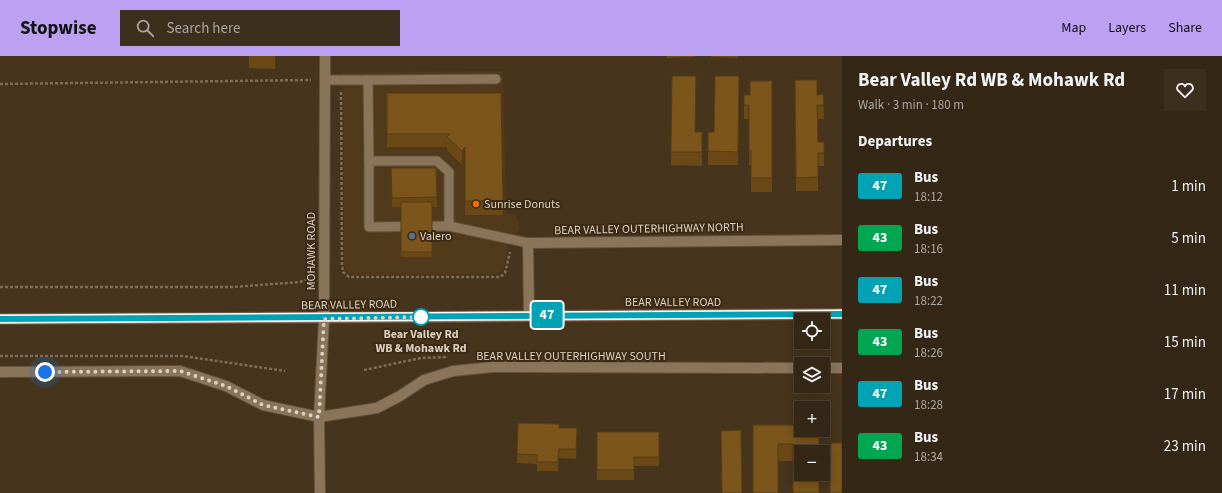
<!DOCTYPE html>
<html lang="en">
<head>
<meta charset="utf-8">
<style>
  body { margin:0; font-family:"Source Sans 3",sans-serif; background:#3c2f1e; color:#f1f3f6; height:100vh; display:flex; flex-direction:column; font-size:15px; white-space:nowrap }
  * { box-sizing:border-box; margin:0 }
  p { font-size:13px; color:#a9a5a0 }
  .icon { flex:none; width:22px; height:22px; fill:none; stroke:currentColor; stroke-width:2; stroke-linecap:round; stroke-linejoin:round }
  .map { position:relative; flex:1; overflow:hidden }
  .side { display:flex; flex-direction:column; background:#342715; width:380px }
  .side>* { flex:none }
  .badge { padding:0 8px; border-radius:3px; font-size:14px; line-height:26px }
  .controls { position:absolute; left:794px; top:257px; display:grid; gap:8px }
  .controls a { display:grid; place-items:center; width:36px; height:36px; border-radius:0px; background:#342715; box-shadow:0 2px 10px #0003,0 0 0 1px #4e4434; font-size:20px }
  .you { position:absolute; width:20px; height:20px; margin:-10px; border:3px solid #fff; border-radius:50%; background:#1a73e8; box-shadow:0 0 0 6px #1a73e833 }
  .map>.badge { position:absolute; translate:-50% -50%; box-shadow:0 0 0 2px #fff }
  h2 { padding:0 16px; font-size:15px; line-height:36px }
  .round { display:grid; place-items:center; flex:none; width:42px; height:42px; border-radius:0px; background:#3c2f1e }
  .head { display:flex; align-items:center; justify-content:space-between; height:68px; padding:0 16px }
  h1 { font-size:19px; font-weight:700; line-height:30px }
  ul { padding:0; list-style:none }
  li { display:flex; align-items:center; gap:12px; height:52px; padding:0 16px }
  li div { flex:1 }
  li b { display:block; font-size:15px }
  li em { font-style:normal }
  li .badge { min-width:44px; font-weight:700; text-align:center }
  header { display:flex; align-items:center; gap:24px; box-sizing:border-box; height:56px; padding:0 20px; background:#bca0f2; color:#111 }
  header strong { font-size:19px }
  nav { display:flex; gap:22px; margin-inline-start:auto; font-size:14px }
  .search { width:280px; height:36px; background:#3c2f1e; display:flex; align-items:center; gap:10px; box-sizing:border-box; padding:0 14px; border-radius:0px; color:#a9a5a0; font-size:15px }
  main { display:flex; flex:1; min-height:0 }
  .map>svg:first-child { display:block }
  .built { fill:#513a1b }
  .lines { fill:none; stroke-linecap:round; stroke-linejoin:round }
  .service-casing { stroke:#60513c; stroke-width:11 }
  .minor-casing { stroke:#60513c; stroke-width:12 }
  .primary-casing { stroke:#60513c; stroke-width:12 }
  .path { stroke:#7d6e59; stroke-width:2.5; stroke-dasharray:3 2; stroke-linecap:butt }
  .service { stroke:#8a755b; stroke-width:9 }
  .minor { stroke:#8a755b; stroke-width:10 }
  .primary { stroke:#b67d75; stroke-width:10 }
  .wall { fill:#6a4917 }
  .shaded-wall { fill:#563c13 }
  .building { fill:#7b551b; stroke:#563c13 }
  .line-casing { stroke:#fff; stroke-width:9 }
  .line { stroke:#00a3b4; stroke-width:6 }
  .walk { stroke:#dbd0c2; stroke-width:4; stroke-dasharray:0 7.2 }
  .food-dot { fill:#e8710a; stroke:#3c2a12; stroke-width:1.5 }
  .service-dot { fill:#5c6f8a; stroke:#3c2a12; stroke-width:1.5 }
  .stop-dot { fill:#fff; stroke:#00a3b4; stroke-width:2 }
  .labels { text-anchor:middle; dominant-baseline:central; stroke-width:4; stroke-linejoin:round; paint-order:stroke }
  .poi-label { font-size:12px; fill:#dbd0c2; stroke:#3c2a12; text-anchor:start }
  .street-label { font-size:12px; fill:#dbd0c2; stroke:#3c2a12 }
  .stop-label { font-size:12px; font-weight:bold; fill:#dbd0c2; stroke:#3c2a12 }
</style>
</head>
<body>
<header>
<strong>Stopwise</strong>
<div class="search"><svg class="icon" aria-label="search" viewBox="0 0 24 24"><circle cx="10" cy="10" r="6"/><path d="M15 15l6 6"/></svg>Search here</div>
<nav><a>Map</a><a>Layers</a><a>Share</a></nav>
</header>
<main>
<div class="map">
<svg width="842" height="437" viewBox="0 0 842 437">
  <rect width="100%" height="100%" fill="#46341c"/>
  <path class="built" d="M503,15L506,158H516L520,173L509,186L503,215L495,218L356,219L347,216L344,208L343,16Z"/>
  <g class="lines">
    <g class="service-casing">
      <g id="service">
        <path d="M325,24H368L369,105H437L449,116V170L528,187"/>
        <path d="M368,24L496,23"/>
        <path d="M369,105V171L449,170"/>
      </g>
    </g>
    <g class="minor-casing">
      <g id="minor">
        <path d="M529,259L528,187L842,184"/>
        <path d="M823,312H842"/>
        <path d="M0,316L180,315L226,330L263,349L319,361L377,352L400,340L424,324L453,315L493,311L801,312"/>
        <path d="M320,437L319,361L324,263L325,0"/>
      </g>
    </g>
    <g class="primary-casing">
      <path id="primary" d="M0,263C281,263 561,259 842,258"/>
    </g>
    <g class="path">
      <path d="M0,28L311,24"/>
      <path d="M341,36L342,208L343,216L349,221H500L505,217L510,196"/>
      <path d="M0,231H233L300,226L310,222"/>
      <path d="M0,300H183L285,315"/>
      <path d="M364,314L421,302L448,301"/>
    </g>
    <use href="#service" class="service"/>
    <use href="#minor" class="minor"/>
    <use href="#primary" class="primary"/>
  </g>
  <g class="wall">
    <path d="M249,0H275V13L249,12Z"/>
    <path d="M667,0H695V1L667,2Z"/>
    <path d="M711,0H738V2L711,1Z"/>
    <path d="M672,20L695,76H702V110L671,109Z"/>
    <path d="M739,20L738,109H708V76H714Z"/>
    <path d="M795,24L817,39L823,38L824,63H817L818,86H824V110H818V135H796Z"/>
    <path d="M772,25V136H751V109H749V63H744V39H750Z"/>
    <path d="M387,37H501L503,159H465V105L462,109L447,94V91H387Z"/>
    <path d="M391,112H436L437,151H432V201H401V151H392Z"/>
    <path d="M518,367L559,372H577L576,403L559,402L558,415H537V408L517,407Z"/>
    <path d="M753,369H801L793,405H778Z"/>
    <path d="M597,376H659V410H634V424H597Z"/>
  </g>
  <path class="shaded-wall" d="M465,91V105L462,109V95Z"/>
  <g class="building">
    <path d="M672,20H696L695,76H702V96H671Z"/>
    <path d="M715,20H739L738,96L708,95V76H714Z"/>
    <path d="M795,24H817V39L823,38L824,49H817L818,86H824V97H818V121L796,122Z"/>
    <path d="M750,25H772V122H751V95H749V49H744V39H750Z"/>
    <path d="M387,37H501L503,145H465V91L462,95L447,81L450,78H387Z"/>
    <path d="M391,112H436L437,141L392,142Z"/>
    <rect x="401" y="146" width="31" height="50"/>
    <path d="M518,367L559,368V372H577L576,393H559L558,406H537V399L517,398Z"/>
    <path d="M753,369H801V374H819V396H801V418H819V437H793V388H778V437H753Z"/>
    <path d="M741,374L742,437H722L721,375Z"/>
    <path d="M597,376H659V401H634V414H597Z"/>
    <path d="M831,387H842V437H830Z"/>
  </g>
  <g class="lines">
    <g class="line-casing">
      <path id="line" d="M0,263C281,263 561,258 842,258"/>
    </g>
    <use href="#line" class="line"/>
    <path class="walk" d="M45,316L180,315L226,330L263,349L319,361L324,263L421,261"/>
  </g>
  <circle class="food-dot" cx="476" cy="148" r="4"/>
  <circle class="service-dot" cx="412" cy="180" r="4"/>
  <circle class="stop-dot" cx="421" cy="261" r="8"/>
  <g class="labels">
    <g class="poi-label">
      <text x="484" y="148">Sunrise Donuts</text>
      <text x="420" y="180">Valero</text>
    </g>
    <g class="street-label">
      <text transform="translate(649 173) rotate(-1)">BEAR VALLEY OUTERHIGHWAY NORTH</text>
      <text transform="translate(311 195) rotate(-90)">MOHAWK ROAD</text>
      <text x="673" y="246">BEAR VALLEY ROAD</text>
      <text transform="translate(349 249) rotate(-1)">BEAR VALLEY ROAD</text>
      <text x="571" y="300">BEAR VALLEY OUTERHIGHWAY SOUTH</text>
    </g>
    <g class="stop-label">
      <text x="421" y="278">Bear Valley Rd<tspan x="421" dy="14">WB &amp; Mohawk Rd</tspan></text>
    </g>
  </g>
</svg>
<div class="controls">
<a><svg class="icon" aria-label="locate" viewBox="0 0 24 24"><circle cx="12" cy="12" r="6"/><path d="M12 2v4M12 18v4M2 12h4M18 12h4"/></svg></a>
<a><svg class="icon" aria-label="layers" viewBox="0 0 24 24"><path d="M12 4l9 5-9 5-9-5zM3 14l9 5 9-5"/></svg></a>
<a>+</a>
<a>−</a>
</div>
<div class="you" style="left:45px;top:316px"></div>
<b class="badge" style="left:547px;top:259px;background:#00a3b4;color:#fff">47</b>
</div>
<section class="side">
<div class="head"><div><h1>Bear Valley Rd WB &amp; Mohawk Rd</h1><p>Walk · 3 min · 180 m</p></div><a class="round"><svg class="icon" aria-label="heart" viewBox="0 0 24 24"><path d="M12 20l-8-8c-3-5 5-10 8-4 3-6 11-1 8 4z"/></svg></a></div>
<h2>Departures</h2>
<ul>
<li><span class="badge" style="background:#00a3b4;color:#fff">47</span><div><b>Bus</b><p>18:12</p></div><em>1 min</em></li>
<li><span class="badge" style="background:#00a651;color:#fff">43</span><div><b>Bus</b><p>18:16</p></div><em>5 min</em></li>
<li><span class="badge" style="background:#00a3b4;color:#fff">47</span><div><b>Bus</b><p>18:22</p></div><em>11 min</em></li>
<li><span class="badge" style="background:#00a651;color:#fff">43</span><div><b>Bus</b><p>18:26</p></div><em>15 min</em></li>
<li><span class="badge" style="background:#00a3b4;color:#fff">47</span><div><b>Bus</b><p>18:28</p></div><em>17 min</em></li>
<li><span class="badge" style="background:#00a651;color:#fff">43</span><div><b>Bus</b><p>18:34</p></div><em>23 min</em></li>
</ul>
</section>
</main>
</body>
</html>
